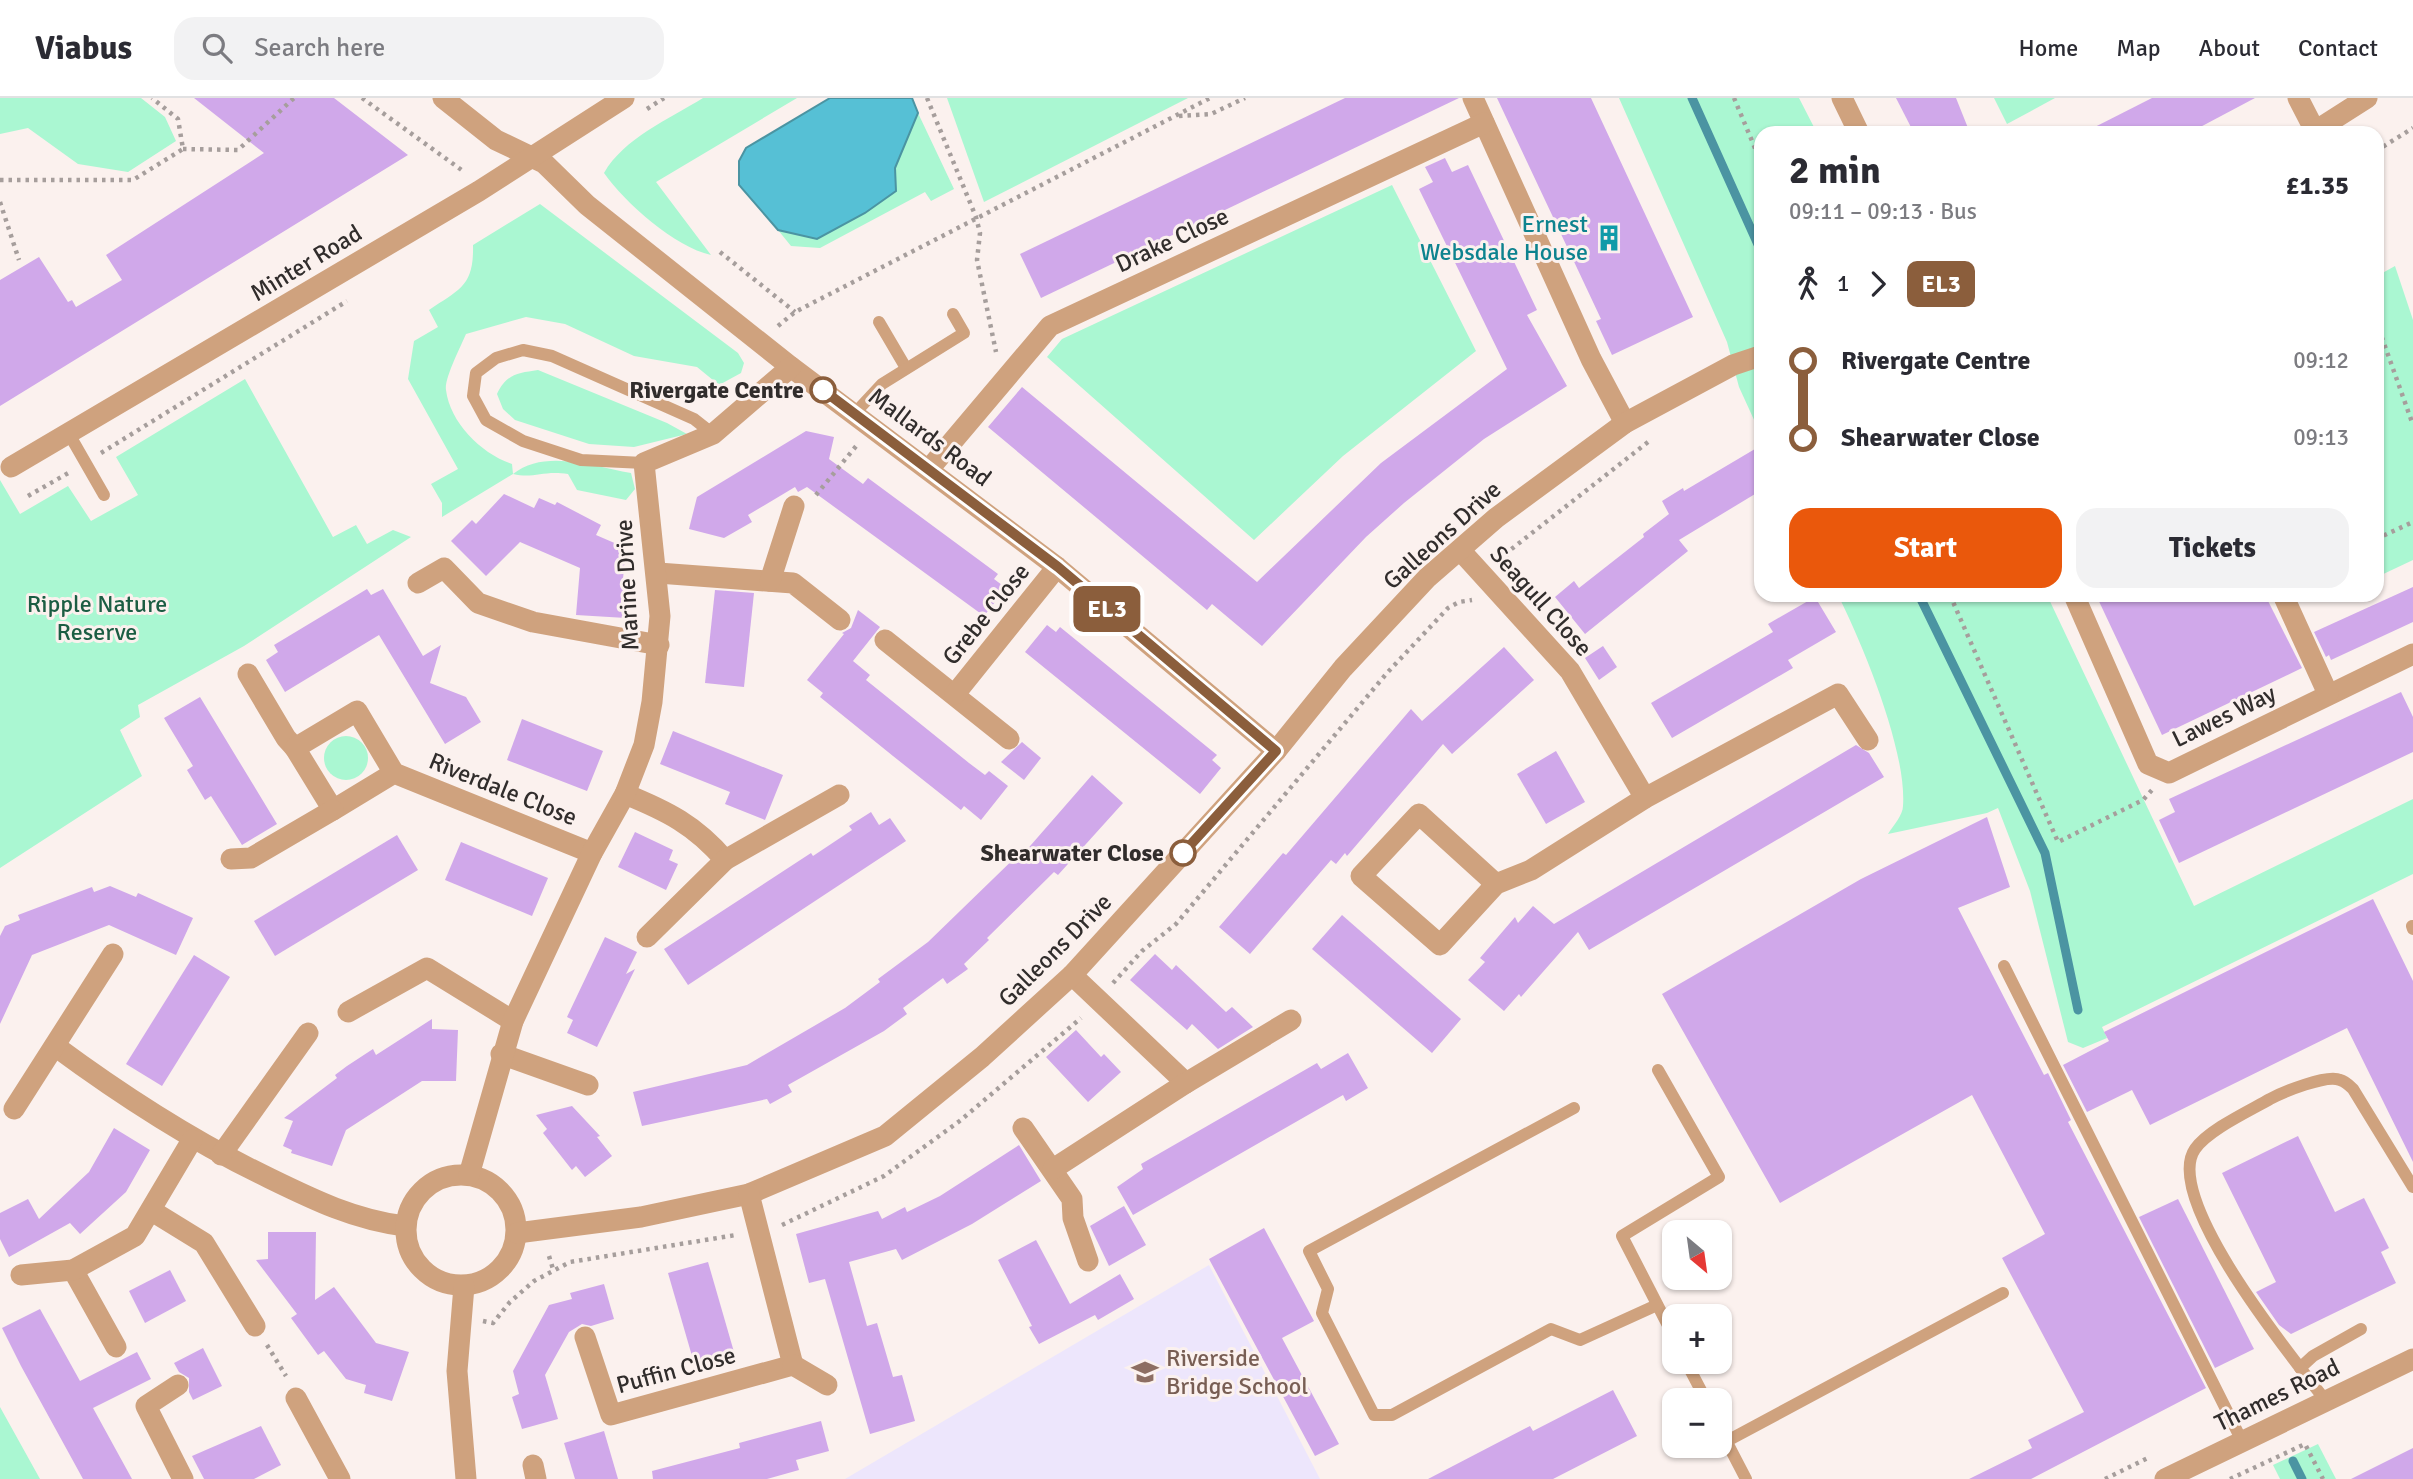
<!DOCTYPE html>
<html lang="en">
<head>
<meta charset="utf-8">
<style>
  body { margin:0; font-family:Signika,sans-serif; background:#f2f2f3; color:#2b2b33; height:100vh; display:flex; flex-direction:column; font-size:26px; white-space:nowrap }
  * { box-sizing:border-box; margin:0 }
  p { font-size:23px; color:#7c7c81 }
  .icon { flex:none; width:38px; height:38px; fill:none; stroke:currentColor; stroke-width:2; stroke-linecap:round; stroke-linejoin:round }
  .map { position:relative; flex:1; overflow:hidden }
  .details { position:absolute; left:1754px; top:28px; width:630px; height:476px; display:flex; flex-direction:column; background:#fff; border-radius:21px; box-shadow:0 2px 5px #0004 }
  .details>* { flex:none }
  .badge { padding:0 14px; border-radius:10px; font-size:24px; line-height:46px }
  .needle { width:46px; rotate:151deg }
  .fabs { position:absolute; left:1662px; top:1122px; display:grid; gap:14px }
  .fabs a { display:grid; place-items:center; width:70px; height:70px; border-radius:14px; background:#fff; box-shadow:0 2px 5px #0004; font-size:35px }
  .map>.badge { position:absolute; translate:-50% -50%; box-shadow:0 0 0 4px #fff }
  .legs { display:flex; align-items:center; gap:10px; height:77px; padding:0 35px; font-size:23px }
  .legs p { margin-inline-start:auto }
  .summary { display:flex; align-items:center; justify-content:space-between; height:119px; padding:0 35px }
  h1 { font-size:38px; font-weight:700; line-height:52px }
  .primary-button { display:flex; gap:14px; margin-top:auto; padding:14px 35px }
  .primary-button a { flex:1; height:80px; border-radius:21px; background:#ea580c; color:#fff; font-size:28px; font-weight:700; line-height:80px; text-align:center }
  .primary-button a+a { background:#f2f2f3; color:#2b2b33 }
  ul { padding:0 35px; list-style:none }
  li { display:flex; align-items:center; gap:24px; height:77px; font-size:26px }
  li i { display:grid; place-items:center; width:10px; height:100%; margin:0 9px; background:currentColor }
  li i::after { content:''; width:18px; height:18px; margin:-9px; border:5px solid; border-radius:50%; background:#fff }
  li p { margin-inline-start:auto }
  li:first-child i { background:linear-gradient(#0000 50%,currentColor 0) }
  li:last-child i { background:linear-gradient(currentColor 50%,#0000 0) }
  header { display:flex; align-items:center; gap:42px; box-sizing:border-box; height:98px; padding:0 35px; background:#fff; border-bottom:2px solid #e1e1e2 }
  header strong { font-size:33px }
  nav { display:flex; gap:38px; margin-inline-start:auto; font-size:24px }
  .search { width:490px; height:63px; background:#f2f2f3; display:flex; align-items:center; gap:18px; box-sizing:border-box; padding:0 24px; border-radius:21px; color:#7c7c81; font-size:26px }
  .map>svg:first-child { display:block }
  .education { fill:#ede6fc }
  .green { fill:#aaf7d2 }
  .water { fill:#56c0d5; stroke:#4b94a2; stroke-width:2 }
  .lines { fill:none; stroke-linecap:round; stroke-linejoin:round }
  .stream { stroke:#4b94a2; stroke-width:9 }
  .building { fill:#d0a8ea }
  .path { stroke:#a69e9c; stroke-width:4.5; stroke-dasharray:3.5 5; stroke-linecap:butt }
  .lane { stroke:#cfa27e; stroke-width:12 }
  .street { stroke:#cfa27e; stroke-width:21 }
  .line-1-casing { stroke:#fff; stroke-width:16 }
  .line-1 { stroke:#8b5e3c; stroke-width:10 }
  .stop-1-dot { fill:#fff; stroke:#8b5e3c; stroke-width:3.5 }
  .labels { text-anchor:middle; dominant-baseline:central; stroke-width:6; stroke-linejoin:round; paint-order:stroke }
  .culture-label { font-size:24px; fill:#0d838f; stroke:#fbf1ee; text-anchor:end }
  .street-label { font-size:24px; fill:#312d2c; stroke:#fbf1ee }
  .stop-label { font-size:24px; font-weight:bold; fill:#312d2c; stroke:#fbf1ee; text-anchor:end }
  .park-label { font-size:24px; fill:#1b5d43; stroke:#fbf1ee }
  .education-label { font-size:24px; fill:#785e54; stroke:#fbf1ee; text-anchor:start }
</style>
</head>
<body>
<header>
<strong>Viabus</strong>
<div class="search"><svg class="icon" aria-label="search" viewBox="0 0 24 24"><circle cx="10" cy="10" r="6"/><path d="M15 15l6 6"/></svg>Search here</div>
<nav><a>Home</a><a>Map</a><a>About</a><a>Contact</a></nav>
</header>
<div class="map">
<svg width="2413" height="1381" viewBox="0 0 2413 1381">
  <rect width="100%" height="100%" fill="#fbf1ee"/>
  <path class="education" d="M1209,1167L1320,1381H845Z"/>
  <g class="green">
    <path d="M0,0H141L165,19L176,43L128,74L78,66L28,30L0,36Z"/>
    <path d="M703,0H797L656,84L711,157C675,149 625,105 604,75C624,40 669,21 703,0Z"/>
    <path d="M947,0H1188L984,104Z"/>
    <path d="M1619,0H1799L1817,35H1760V335L1739,289L1727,244Z"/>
    <path d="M1994,0H2055L2007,26Z"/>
    <path d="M918,15L954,91L931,103L925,94L820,150L791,148L778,132L817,141L865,115L896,93L895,70Z"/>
    <path d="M1392,87L1476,253L1343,358L1254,442L1047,259L1062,241Z"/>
    <path d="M540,106L738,255L744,265L741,275L719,287L697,269L634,258L565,226L526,219L466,236C461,248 444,281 446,292C450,325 482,356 512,366L513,376C545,350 595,369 631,375L635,391L626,402L577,392L568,376C543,372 534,381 513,376L442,419V405L431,386L458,371L408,281L414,243L438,229L429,212C460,191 474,188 473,147Z"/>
    <path d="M2395,168L2413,222V462L2377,479V178Z"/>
    <path d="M538,272L667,325L687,336L634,349L589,346L515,322L503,311L497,296C506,276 518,275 538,272Z"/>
    <path d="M245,281L333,439L356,427L367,446L393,432L411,439L244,548L138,607L140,619L120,632L142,678L0,770V382L20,416L68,388L91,423L138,397L116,359Z"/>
    <path d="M1838,497H2047L2194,808L2413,701V776L2102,929L2107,940L2083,950L2068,944L2030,793L1998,710L1987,715L1888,736C1893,728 1903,717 1903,708C1907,653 1863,547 1838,497Z"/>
    <circle cx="346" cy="660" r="22"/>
    <path d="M0,1309L40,1381H0Z"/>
    <path d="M2318,1346L2336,1381H2280L2273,1367Z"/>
  </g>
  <path class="water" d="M830,0H912L918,15L895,70L896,93L865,115L817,141L778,132L739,87V63L746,50Z"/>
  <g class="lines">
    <g class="stream">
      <path d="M1692,0L1760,151"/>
      <path d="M1919,497L2045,755L2078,912"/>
      <path d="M2293,1363L2302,1381"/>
    </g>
  </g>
  <g class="building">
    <path d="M194,0H334L408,57L0,308V182L39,159L68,204L72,202L76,209L122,182L106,157L264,55Z"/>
    <path d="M1345,0H1459L1041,200L1020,156Z"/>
    <path d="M1497,0H1591L1693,219L1612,257L1596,223L1601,221Z"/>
    <path d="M1896,0H1956L1970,35H1914Z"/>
    <path d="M2152,0H2255L2189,35H2083Z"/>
    <path d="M1445,60L1452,74L1468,67L1537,212L1527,217L1567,288L1484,341L1404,405L1366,439L1262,548L1212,506L1207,512L988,329L1022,289L1257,484L1381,365L1507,271L1419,91L1433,84L1425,69Z"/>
    <path d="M806,333L834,339L829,361L863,386L868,380L998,476L994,481L1006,490L984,518L807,389L798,394L795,389L748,417L752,424L724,440L689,431L697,399Z"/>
    <path d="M1760,348V393L1679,442L1688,453L1585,536L1555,499L1574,483L1579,490L1644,439L1643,436L1669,416L1662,403L1683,390L1684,393Z"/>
    <path d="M504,396L534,410L539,400L555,407L557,404L601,427L596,437L626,450L622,491H628L626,520L576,517L580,470L520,444L486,478L451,443L472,422L476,426Z"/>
    <path d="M2413,489V524L2331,562L2329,557L2326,559L2314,534Z"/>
    <path d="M367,491L371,497L383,491L423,558L441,547L430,585L466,599L481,624L445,646L379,537L285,594L266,562L278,554L274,547Z"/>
    <path d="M715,492L754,495L744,589L705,585Z"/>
    <path d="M2096,497H2265L2302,570L2162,637Z"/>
    <path d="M1815,499L1836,534L1788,562L1793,570L1672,640L1651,605L1773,534L1768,526Z"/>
    <path d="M858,512L880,529L853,563L870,577L866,582L969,665L985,677L989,673L1008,688L981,722L964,708L961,712L893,658L820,599L823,595L807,582L844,536L842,535L851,530Z"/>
    <path d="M1047,527L1056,534L1060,529L1217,657L1212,662L1221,670L1200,696L1025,554Z"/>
    <path d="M1603,548L1617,569L1599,582L1585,560Z"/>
    <path d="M1504,549L1534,582L1452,656L1443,646L1347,758L1345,755L1336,766L1331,762L1250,856L1219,829L1283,755L1286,757L1411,611L1422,623Z"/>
    <path d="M2401,594L2413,619V654L2179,765L2159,722L2175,714L2169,701Z"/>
    <path d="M200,599L277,726L242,747L211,698L205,702L187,672L193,668L164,620Z"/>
    <path d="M522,621L603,653L587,693L507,662Z"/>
    <path d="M673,633L783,677L765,722L725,706L730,694L660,666Z"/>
    <path d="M1022,644L1041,660L1024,682L1001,664Z"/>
    <path d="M1856,647L1869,655L1884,679L1589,852L1578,834L1521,899L1519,896L1504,913L1468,882L1485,864L1480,860L1515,819L1518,825L1533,808L1554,826Z"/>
    <path d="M1556,653L1585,704L1546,726L1517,676Z"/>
    <path d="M1092,677L1123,705L1058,777L1054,774L987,840L989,842L964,866L968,871L947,886L943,880L903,910L907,916L884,933L788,987L792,994L770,1006L767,1001L642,1028L633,994L747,967L845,910L880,884L878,881L928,844L1022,753L1024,755Z"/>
    <path d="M871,714L879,727L890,720L906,743L688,887L664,851L811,755L813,758L852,732L849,728Z"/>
    <path d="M1987,719L2010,789L1958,810L2044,977L2048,975L2071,1022L2068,1024L2206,1290L2031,1381H1969L2032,1350L2028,1342L2084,1314L2002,1160L2045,1136L1972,997L1780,1105L1662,896L1861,781Z"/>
    <path d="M635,734L673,752L669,762L678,766L666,792L618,769Z"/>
    <path d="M397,737L418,772L275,858L254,823Z"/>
    <path d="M461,744L548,780L532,818L445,782Z"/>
    <path d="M110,788L136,799L138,795L193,820L176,857L109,827L32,857L0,926V838L5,828L20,822L18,817L92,789L94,794Z"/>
    <path d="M2373,801L2413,883V1064L2347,930L2150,1027L2132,992L2087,1014L2063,967L2109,943L2104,934Z"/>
    <path d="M1342,817L1461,921L1432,955L1312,851Z"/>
    <path d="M605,839L637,854L626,876L635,871L597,949L567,935L573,922L567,919Z"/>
    <path d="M1155,856L1172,872L1176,867L1226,914L1232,909L1253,929L1218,951L1192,926L1187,932L1130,882Z"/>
    <path d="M194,857L230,879L162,988L126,966Z"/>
    <path d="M432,921V931L458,932L456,983H422L346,1032L332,1068L291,1055L292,1052L283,1048L293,1023L284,1020L337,980L335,977L347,968L373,951L376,957Z"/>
    <path d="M1076,932L1101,959L1104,956L1121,974L1088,1004L1046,959Z"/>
    <path d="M1348,955L1368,990L1346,1003L1343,997L1133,1117L1117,1089L1143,1071L1141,1066L1317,965L1321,971Z"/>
    <path d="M572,1008L600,1038L597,1039L612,1058L585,1079L576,1068L572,1072L543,1035L547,1031L536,1017Z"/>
    <path d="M114,1030L150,1052L126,1094L80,1136L70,1125L9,1159L0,1141V1115L28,1101L39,1121L89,1074Z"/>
    <path d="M2298,1038L2335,1114L2364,1100L2389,1150L2381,1154L2396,1185L2291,1236L2279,1227L2256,1194L2276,1184L2222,1075Z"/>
    <path d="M1019,1047L1041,1083L972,1126L902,1162L896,1151L849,1164L867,1228L877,1225L893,1279L902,1277L915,1323L870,1336L825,1181L809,1185L796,1136L878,1113L882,1121L905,1109L907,1114L940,1098Z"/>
    <path d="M2178,1101L2254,1251L2215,1270L2139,1119Z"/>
    <path d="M1124,1108L1146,1147L1109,1168L1090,1128Z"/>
    <path d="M1264,1130L1314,1223L1282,1240L1339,1346L1315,1358L1209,1161Z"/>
    <path d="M268,1134H316L315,1202L334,1189L376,1245L409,1254L392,1303L364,1295L366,1287L346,1281L324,1253L318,1257L291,1220L297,1216L256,1162L268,1161Z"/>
    <path d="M1036,1142L1070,1206L1120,1176L1134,1201L1098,1222L1095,1217L1039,1246L1029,1229L1032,1228L998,1162Z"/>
    <path d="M708,1164L734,1254L694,1265L668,1175Z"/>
    <path d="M170,1172L186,1203L145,1225L129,1193Z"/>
    <path d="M604,1186L614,1221L591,1228L582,1226L569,1234L545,1277L558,1321L522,1331L512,1299L519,1296L513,1273L549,1207L572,1201L570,1195Z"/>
    <path d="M40,1211L80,1283L137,1254L151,1281L93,1310L132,1381H83L21,1268L2,1230Z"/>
    <path d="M203,1250L222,1288L193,1302L189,1294V1280L179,1274L174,1265Z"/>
    <path d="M1613,1292L1637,1338L1553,1381H1428L1530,1328L1533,1333Z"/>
    <path d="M821,1323L829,1353L796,1362L799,1372L767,1381H653L652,1373L740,1350L739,1345Z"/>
    <path d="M261,1328L281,1367L254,1381H204L192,1358Z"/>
    <path d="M604,1333L618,1381H575L564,1345Z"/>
    <path d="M2413,1350V1381H2351Z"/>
  </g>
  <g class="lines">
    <g class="path">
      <path d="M362,0L463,73"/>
      <path d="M927,0L976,119L980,135L977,162L996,254"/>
      <path d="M1734,0L1760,62"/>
      <path d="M647,11L664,0"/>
      <path d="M1179,18L1211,16L1245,0"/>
      <path d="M183,51L238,52L294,0"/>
      <path d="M2376,53L2413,30"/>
      <path d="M0,82H133L183,51L178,21L152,0"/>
      <path d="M0,104L19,162"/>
      <path d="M720,154L795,214"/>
      <path d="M2376,223L2413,327"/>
      <path d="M778,228L795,214L1210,0"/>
      <path d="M101,355L347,203"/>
      <path d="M816,397L857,347"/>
      <path d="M28,398L70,374"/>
      <path d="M2376,441L2413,424"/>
      <path d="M1502,465L1509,453L1648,344"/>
      <path d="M1950,497L2058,744L2143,702L2152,692"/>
      <path d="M1113,885L1142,853L1176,826L1387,575L1448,510L1459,504L1472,502"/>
      <path d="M782,1127L884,1078L961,1022L1081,920"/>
      <path d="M549,1158L553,1171"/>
      <path d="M483,1223L493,1225L510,1204L534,1183L570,1164L736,1137"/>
      <path d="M267,1247L286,1278"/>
      <path d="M2105,1381L2148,1360"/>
      <path d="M2230,1381L2305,1346L2323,1381"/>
    </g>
    <g class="lane">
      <path d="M879,224L906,270"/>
      <path d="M855,315L882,286L964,235L953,216"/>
      <path d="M69,336L104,397"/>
      <path d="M644,365L581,362L523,343L486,322L473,298L476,275L496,260L523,252L552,258L694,321L713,336"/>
      <path d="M2412,828L2413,831"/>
      <path d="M2004,868L2242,1343"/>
      <path d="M1658,972L1719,1079L1622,1138L1675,1241"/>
      <path d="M1574,1010L1309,1153L1328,1191L1322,1215L1374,1317H1392L1551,1231L1580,1242L1657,1207"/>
      <path d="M1686,1264L1706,1302"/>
      <path d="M2300,1270L2313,1258L2361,1231"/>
      <path d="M2326,1303C2295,1263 2161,1100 2195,1051C2208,1032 2249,1013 2270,1001C2283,994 2327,976 2340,982C2345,983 2350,988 2353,991L2413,1089"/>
      <path d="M1720,1331L1746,1381"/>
      <path d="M1727,1343L2003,1195"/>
    </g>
    <g class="street">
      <path d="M443,0L496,42L544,65L587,107L791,269L1057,469L1276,653"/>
      <path d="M1473,0L1591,261L1625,325"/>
      <path d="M1842,0L1859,35"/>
      <path d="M2298,0L2315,33"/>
      <path d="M2312,35L2367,0"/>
      <path d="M11,369L479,93L624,0"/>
      <path d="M930,370L1050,228L1484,25"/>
      <path d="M1460,452L1570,573L1645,700"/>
      <path d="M658,475L793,485L840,522"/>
      <path d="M770,483L794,408"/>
      <path d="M418,485L444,470L478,505L533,524L659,547"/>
      <path d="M2074,497L2148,666L2169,675L2413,556"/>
      <path d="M2283,497L2328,596"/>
      <path d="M885,542L1009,641"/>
      <path d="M248,576L286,640L295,650"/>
      <path d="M955,596L1057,469"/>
      <path d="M394,675L357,613L295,650L333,712L394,675L592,755"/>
      <path d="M625,696C667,713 695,727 725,762"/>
      <path d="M231,761L251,760L333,712"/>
      <path d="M1496,786L1419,716L1361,778L1440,847L1496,786L1531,772L1645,700L1838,596L1868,642"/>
      <path d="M647,839L725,762L839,697"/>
      <path d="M1072,877L1186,985"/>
      <path d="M348,914L427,870L513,923"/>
      <path d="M55,948C124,999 192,1043 269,1080C314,1102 355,1122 405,1128"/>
      <path d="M501,956L588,987"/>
      <path d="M14,1011L113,856"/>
      <path d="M1023,1030L1072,1101L1073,1120L1088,1163"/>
      <path d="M221,1057L308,935"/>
      <path d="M1053,1071L1186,985L1291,922"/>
      <circle cx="461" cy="1132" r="55"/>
      <path d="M469,1077L513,923L592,755L625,696L644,647L652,604L660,518L644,365L713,336L791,269"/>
      <path d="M152,1113L204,1145L255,1228"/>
      <path d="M517,1135L641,1119L749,1096L885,1038L982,959L1072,877L1276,653L1343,570L1427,480L1496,420L1625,325L1733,267L1760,258"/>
      <path d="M73,1172L116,1249"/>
      <path d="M21,1177L73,1172L135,1138L192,1042"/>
      <path d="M464,1188L457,1273L466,1381"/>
      <path d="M585,1239L611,1317L793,1267L749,1096"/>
      <path d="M793,1267L827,1287"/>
      <path d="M178,1287L146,1308L183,1381"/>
      <path d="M296,1300L340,1381"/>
      <path d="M533,1367L536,1381"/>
      <path d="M2165,1381L2413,1261"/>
    </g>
  </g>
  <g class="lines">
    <g class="line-1-casing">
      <path id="line-1" d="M823,292L1058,469L1276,653L1183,755"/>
    </g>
    <use href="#line-1" class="line-1"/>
  </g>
  <defs>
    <g id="building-bare" transform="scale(2.1)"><path d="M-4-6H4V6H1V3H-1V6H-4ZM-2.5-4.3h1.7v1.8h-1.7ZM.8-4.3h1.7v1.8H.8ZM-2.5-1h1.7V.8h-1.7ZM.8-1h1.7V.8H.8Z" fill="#0f9aa8" stroke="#fbf1ee" stroke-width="2.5" paint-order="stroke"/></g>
    <g id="school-bare" transform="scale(2.1)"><path d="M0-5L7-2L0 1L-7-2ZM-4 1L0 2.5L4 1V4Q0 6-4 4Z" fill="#8d6e63" stroke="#fbf1ee" stroke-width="2.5" paint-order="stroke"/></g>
  </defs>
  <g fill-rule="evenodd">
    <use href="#building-bare" x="1609" y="140"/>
    <use href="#school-bare" x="1145" y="1274"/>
  </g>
  <g class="stop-1-dot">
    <circle cx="823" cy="292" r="12"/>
    <circle cx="1183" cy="755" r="12"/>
  </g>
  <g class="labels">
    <g class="culture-label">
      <text x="1588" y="126">Ernest<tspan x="1588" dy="28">Websdale House</tspan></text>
    </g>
    <g class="street-label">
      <text transform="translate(1172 142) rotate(-25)">Drake Close</text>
      <text transform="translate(306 165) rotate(-31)">Minter Road</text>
      <text transform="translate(930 339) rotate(37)">Mallards Road</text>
      <text transform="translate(1442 437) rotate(-42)">Galleons Drive</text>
      <text transform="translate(627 487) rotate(-93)">Marine Drive</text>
      <text transform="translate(1541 503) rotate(48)">Seagull Close</text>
      <text transform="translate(986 516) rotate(-51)">Grebe Close</text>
      <text transform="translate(2224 618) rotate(-26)">Lawes Way</text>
      <text transform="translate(503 691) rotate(22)">Riverdale Close</text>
      <text transform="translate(1055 852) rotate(-45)">Galleons Drive</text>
      <text transform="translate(676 1272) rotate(-15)">Puffin Close</text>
      <text transform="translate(2277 1297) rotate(-26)">Thames Road</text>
    </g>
    <g class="stop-label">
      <text x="804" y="292">Rivergate Centre</text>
      <text x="1164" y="755">Shearwater Close</text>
    </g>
    <g class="park-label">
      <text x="97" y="506">Ripple Nature<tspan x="97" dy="28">Reserve</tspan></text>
    </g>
    <g class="education-label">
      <text x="1166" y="1260">Riverside<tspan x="1166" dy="28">Bridge School</tspan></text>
    </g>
  </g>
</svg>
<div class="fabs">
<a><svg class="needle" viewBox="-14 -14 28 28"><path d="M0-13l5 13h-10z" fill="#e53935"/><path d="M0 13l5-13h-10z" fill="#7c7c81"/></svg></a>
<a>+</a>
<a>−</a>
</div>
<b class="badge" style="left:1107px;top:511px;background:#8b5e3c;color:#fff">EL3</b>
<section class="details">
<div class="summary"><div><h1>2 min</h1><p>09:11 – 09:13 · Bus</p></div><b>£1.35</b></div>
<div class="legs"><svg class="icon" aria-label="walk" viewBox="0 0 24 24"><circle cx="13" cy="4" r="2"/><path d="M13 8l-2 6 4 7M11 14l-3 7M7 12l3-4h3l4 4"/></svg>1<svg class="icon" aria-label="forward" viewBox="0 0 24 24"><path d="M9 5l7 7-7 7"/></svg><b class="badge" style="background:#8b5e3c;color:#fff">EL3</b></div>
<ul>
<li><i style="color:#8b5e3c"></i><b>Rivergate Centre</b><p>09:12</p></li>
<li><i style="color:#8b5e3c"></i><b>Shearwater Close</b><p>09:13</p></li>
</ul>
<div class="primary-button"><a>Start</a><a>Tickets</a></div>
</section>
</div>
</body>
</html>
